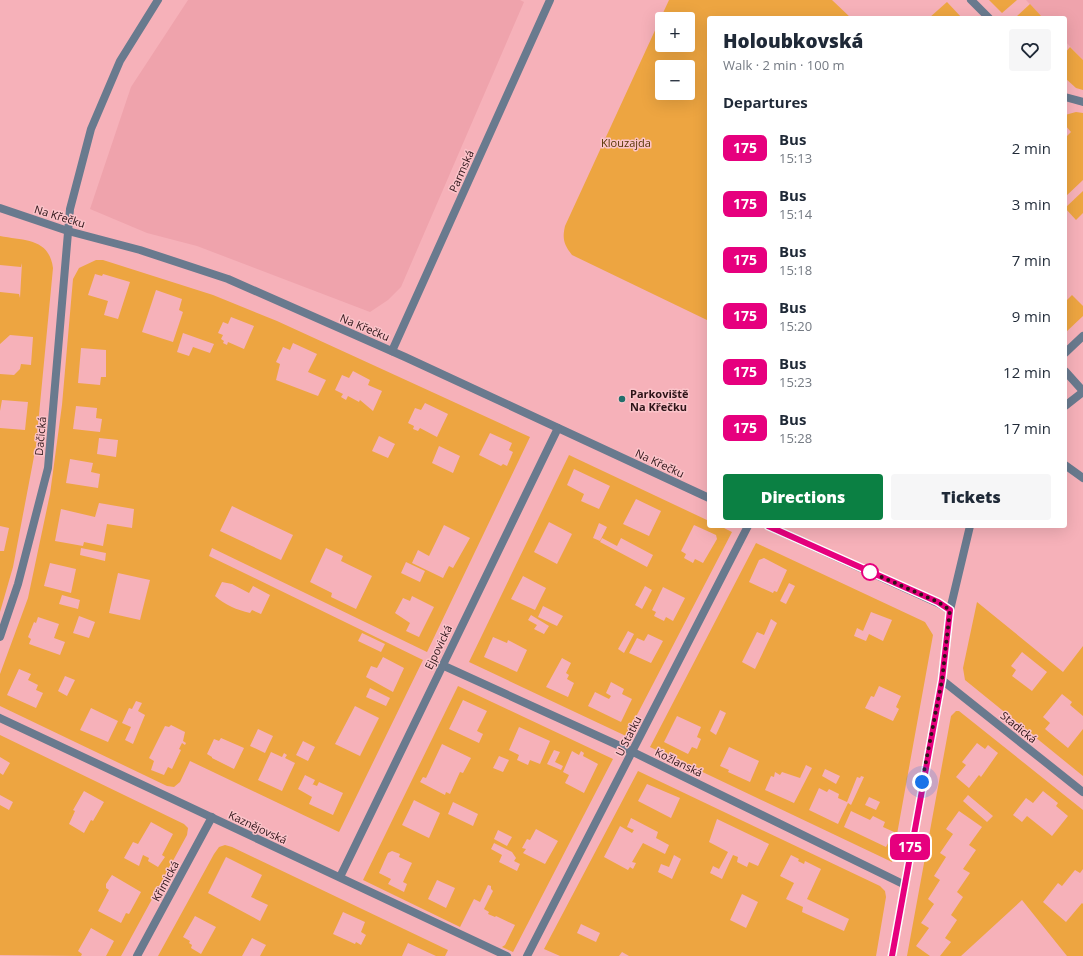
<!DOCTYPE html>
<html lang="en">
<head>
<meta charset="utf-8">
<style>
  body { margin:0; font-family:"Open Sans",sans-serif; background:#f6f6f7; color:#1f2937; height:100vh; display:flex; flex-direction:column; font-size:15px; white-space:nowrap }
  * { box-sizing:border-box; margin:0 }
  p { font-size:13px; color:#747a83 }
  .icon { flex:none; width:22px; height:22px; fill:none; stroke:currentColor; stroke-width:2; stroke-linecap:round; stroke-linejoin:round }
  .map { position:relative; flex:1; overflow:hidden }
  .drawer { position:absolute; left:707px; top:16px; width:360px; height:512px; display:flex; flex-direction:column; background:#fff; border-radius:4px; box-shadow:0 4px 16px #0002 }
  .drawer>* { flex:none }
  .badge { padding:0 8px; border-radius:6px; font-size:14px; line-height:26px }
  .fabs { position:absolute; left:655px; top:12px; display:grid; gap:8px }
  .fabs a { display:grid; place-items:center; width:40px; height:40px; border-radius:4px; background:#fff; box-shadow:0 4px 16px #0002; font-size:20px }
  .you { position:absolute; width:20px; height:20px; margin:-10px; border:3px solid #fff; border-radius:50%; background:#1a73e8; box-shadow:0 0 0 6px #1a73e833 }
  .map>.badge { position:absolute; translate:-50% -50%; box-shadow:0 0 0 2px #fff }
  h2 { padding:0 16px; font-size:15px; line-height:36px }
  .round { display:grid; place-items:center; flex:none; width:42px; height:42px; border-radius:4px; background:#f6f6f7 }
  .overview { display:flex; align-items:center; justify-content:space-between; height:68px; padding:0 16px }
  h1 { font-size:19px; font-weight:800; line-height:30px }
  .button { display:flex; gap:8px; margin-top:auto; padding:8px 16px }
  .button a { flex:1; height:46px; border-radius:4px; background:#0b8043; color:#fff; font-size:16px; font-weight:800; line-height:46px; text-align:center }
  .button a+a { background:#f6f6f7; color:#1f2937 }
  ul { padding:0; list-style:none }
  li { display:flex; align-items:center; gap:12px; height:56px; padding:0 16px }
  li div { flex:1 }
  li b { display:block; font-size:15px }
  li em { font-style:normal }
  li .badge { min-width:44px; font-weight:700; text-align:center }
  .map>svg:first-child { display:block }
  .built { fill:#efa3ac }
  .green { fill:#eda541; fill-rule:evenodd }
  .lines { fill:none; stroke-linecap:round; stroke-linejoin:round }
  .street { stroke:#697a8e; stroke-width:8 }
  .line-casing { stroke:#fff; stroke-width:9 }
  .line { stroke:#e6007e; stroke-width:6 }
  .walk { stroke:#2d1418; stroke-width:4; stroke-dasharray:0 7.2 }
  .poi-dot { fill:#236e6b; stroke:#fbc3c9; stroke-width:1.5 }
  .stop-dot { fill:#fff; stroke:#e6007e; stroke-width:2 }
  .labels { text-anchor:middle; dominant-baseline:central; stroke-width:3; stroke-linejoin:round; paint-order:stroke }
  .park-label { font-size:11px; fill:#543300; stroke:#fbc3c9 }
  .street-label { font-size:11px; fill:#2d1418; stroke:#fbc3c9 }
  .poi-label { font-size:11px; font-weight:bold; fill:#2d1418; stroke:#fbc3c9; text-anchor:start }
</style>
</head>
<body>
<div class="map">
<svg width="1083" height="956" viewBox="0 0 1083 956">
  <rect width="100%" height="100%" fill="#f6b1b9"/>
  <g class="built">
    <path d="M188,0H520L524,2L401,287L388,300L370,312L197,246L147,233L90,209L131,87Z"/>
    <path d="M1026,0H1083V60L1065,41V18H1043Z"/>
  </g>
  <g class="green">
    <path d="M669,0H832L851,18H709V321L572,255C564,245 562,239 565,226ZM662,19H688V45H662ZM662,67H688V93H662Z"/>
    <path d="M989,0H1017L1002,13Z"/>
    <path d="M947,2L962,18H929Z"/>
    <path d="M1030,4L1043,18H1015Z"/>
    <path d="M1070,47L1083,60V90L1076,88L1065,78V53Z"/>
    <path d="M1076,112L1083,113V180L1065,197V138L1071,132L1065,125V115Z"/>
    <path d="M1083,191V213L1076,220L1065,208Z"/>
    <path d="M0,236C25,241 49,238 53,268L36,446L13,567L0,612V551H4L9,528L0,526V428L25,430L28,402L2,400L0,411V374L14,375L20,369L21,364L31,365L33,337L10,335L0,344V292L19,294L20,298L22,263L21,267L0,265Z"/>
    <path d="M96,260H103L213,295L277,321L530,437L427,652L212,548L209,556L423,660L339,832L190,761L180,782L174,787L167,786L0,706V674L28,598L50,494L62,405L73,279L79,268ZM95,274L102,276L103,274L130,282L118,319L104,315L108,301L88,295ZM156,290L182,299L179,310L183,312L173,342L142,332ZM231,317L254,326L244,349L228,342L227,345L223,343L224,341L221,339L223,335L218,333L223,322L228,324ZM183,333L214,344L210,353L193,347L189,356L177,352ZM293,343L317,354L308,372L326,380L318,396L276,380L280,364L276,362L283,347L290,350ZM81,348L106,350V377H101L100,385L78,383ZM353,371L370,380L368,385L382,391L373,411L360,400L359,402L348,396L346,400L341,397L343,394L335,390L342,375L349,378ZM425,403L448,414L437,437L420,428L418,431L413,429L414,426L408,423L415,408L421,410ZM76,406L97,408L96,418L102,419L100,432L73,429ZM490,433L512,443L509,450L513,452L507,466L503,464L501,466L479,455ZM379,436L395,444L388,458L372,451ZM99,438L118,440L116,457L97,454ZM439,446L460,456L453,473L432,463ZM70,459L93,463L91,472L100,474L98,488L66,483ZM99,503L134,509L132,528L107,524L103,546L84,542L83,546L55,541L61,509L95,517ZM232,506L293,535L281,560L220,531ZM444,525L470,538L453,568L449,566L443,578L412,563L418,550L429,556ZM81,548L106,553L105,561L80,555ZM326,548L343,556L341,561L372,576L356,609L331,597L332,593L310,582ZM406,562L425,571L420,582L401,573ZM50,563L76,569L71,593L44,586ZM118,573L150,580L140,620L109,613ZM222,582L232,584L249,593L253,586L270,595L261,614L252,610L250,613C237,610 225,605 215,596ZM62,595L80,600L78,609L59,604ZM412,596L434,607L419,637L406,631L410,623L395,613L403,598L410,601ZM79,616L95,622L89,638L73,633ZM38,617L59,624L54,638L65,642L60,655L29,644L31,639L28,637L34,622L36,623ZM362,633L385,644L381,652L358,641ZM383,657L404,668L393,692L366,677L371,666L377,668ZM19,669L31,674L28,680L38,685L36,690L43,693L36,708L7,695ZM65,676L75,680L67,696L58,691ZM370,688L390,698L386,706L366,697ZM136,701L142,703L138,711L145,715L133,744L125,740L131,727L122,723L129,708L132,709ZM355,706L379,718L360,756L335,744ZM91,708L118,721L108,742L80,730ZM171,725L185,732L183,741L186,743L185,745L182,743L179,749L181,750L172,769L168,767L164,775L151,770L154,761L149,758L165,726L169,727ZM258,729L273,736L265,753L250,746ZM221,738L244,748L234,769L212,758V757L207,754L214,739L219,741ZM303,741L315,747L308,761L296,755ZM271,752L282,757L284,753L287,755L285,758L295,763L282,791L258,780ZM305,775L315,780L313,784H312L317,786L319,782L343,793L333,815L309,804L312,797L298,789Z"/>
    <path d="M1072,295L1083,306V316L1065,333V302Z"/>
    <path d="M569,455L709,521V526H720L732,532L626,736L469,662ZM574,469L610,486L599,509L581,501L584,494L567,485ZM636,499L661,511L649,536L623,524ZM549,522L572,534L557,564L534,552ZM599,523L607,527L600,541L593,538ZM694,525L716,535L717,539L703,563L695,559L693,563L684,558L686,554L681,551ZM602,538L617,546L621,538L653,555L647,567L600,542ZM523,576L546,588L535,610L511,599ZM645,586L652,590L642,609L635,605ZM663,587L685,598L673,621L666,617L664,621L654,616L656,612L652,610ZM543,606L563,616L557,626L538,617ZM531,615L549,626L544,634L534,629L537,625L528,620ZM628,631L634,634L624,653L618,649ZM648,634L663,641L651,663L629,653L637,638L644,641ZM493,637L507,643L508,640L527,650L517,672L484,657ZM562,658L571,663L566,673L569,675L567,679L574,683L568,697L546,687ZM611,682L624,689L622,694L632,699L621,722L588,706L595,692L609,699L611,696L606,693Z"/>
    <path d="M756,543L925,622L933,635L892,862L650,747ZM764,558L787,570L777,592L774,591L773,593L749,582L759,560ZM789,583L795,586L786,604L780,601ZM871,612L892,620L883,641L869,634L866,641L854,636L857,628L863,631ZM771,619L777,623L755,669L742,662L757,632L764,635ZM879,686L901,696L896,707L899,709L893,721L865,708L871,696L874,697ZM720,710L726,713L716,735L710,731ZM677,716L701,727L697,737L701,739L697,749L692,747L688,754L664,742ZM729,747L759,761L750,782L728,772L729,770L720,766ZM806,765L812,768L794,803L765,790L771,776L774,777L775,772L780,775L782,772L800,778ZM825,769L840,776L836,784L822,776ZM861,776L864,777L851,805L848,803L838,824L809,810L819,788L827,792L829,789L839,794L838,798L847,802L857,777L860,778ZM869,797L880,802L876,810L865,805ZM851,811L870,820L873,816L885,822L883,827L894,832L886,847L844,827Z"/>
    <path d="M977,602L1063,672L1083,646V716L1070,705L1072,702L1062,694L1043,717L1050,723L1045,729L1068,748L1083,729V776L965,680L963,668ZM1022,652L1047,672L1032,691L1012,676L1016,670L1011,666Z"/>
    <path d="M458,686L613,759L513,952L502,947L505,945L515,925L496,916L495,917L488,914L489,912L484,909L493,891L491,889V886L488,885L480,902L474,899L460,927L363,880ZM463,700L487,711L477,731L483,734L479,743L449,729ZM519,727L550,741L540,764L530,760L528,765L517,760L519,755L509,750ZM442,744L471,758L463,773L460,772L450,794L446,792L445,795L420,782L423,777L426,778ZM554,750L560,752L555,762L563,766L561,770L547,764ZM572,751L579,755L581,751L584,753L583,756L598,764L584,793L565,783L569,775L563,772ZM499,756L509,760L503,772L493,768ZM414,800L440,813L429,838L402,825ZM453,802L478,814L473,826L448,814ZM536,829L558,841L545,864L523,853L526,849L522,848L527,839L530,840ZM498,830L512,837L507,846L494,839ZM494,843L512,852L516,858L514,861L520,864L517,871L499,862L502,855L491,849ZM392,851L400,854L399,857L412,863L403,882L407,884L404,892L388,884L391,879L379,873L388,853ZM437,880L455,888L446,908L428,899Z"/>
    <path d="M956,711H959L1083,810V869L1080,873L1075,870L1062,886L1058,883L1043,902L1066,922L1082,903L1083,904V956H1067L1022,900L961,956H940L951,942L945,938L957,920L951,915L963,897L957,892L970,873L963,869L976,850L969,845L982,827L959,811L946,829L953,834L940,853L946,857L934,876L940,880L928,899L934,904L921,923L929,928L916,946L930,956H907L951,716ZM977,743L985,749L988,745L998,753L981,777L979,775L969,788L956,777L966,765L962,762ZM1043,791L1058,803L1056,806L1068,816L1052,836L1027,816L1022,822L1013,815L1026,798L1033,803ZM968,795L993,816L987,822L963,801Z"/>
    <path d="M0,735L184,824L188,828L187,835L121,956H106L114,941L91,928L78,951L82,954L81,956L0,955V805L9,810L13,802L0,795V773L3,775L10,763L0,757ZM84,791L104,802L93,821L91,820L84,833L69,824L75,811L73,810ZM151,822L173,834L162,855L165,857L158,867L148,861L149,858L143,855L139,866L124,858L133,842L138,844ZM112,875L141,892L129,914L126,913L121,923L98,911L109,890L106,888V884Z"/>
    <path d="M638,771L880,886L885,891L886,897L876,956H629L622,952L619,956H560L544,949ZM647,784L680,798L671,818L638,801ZM631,818L658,832L656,838L669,845L665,854L643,843L632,862L636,863L633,869L630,867L628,870L604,857L620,826L632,833L634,830L627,827ZM717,819L769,844L758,866L749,862L747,867L737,862L738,857L733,855L722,879L710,873L713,866L719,869L728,852L709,842ZM674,855L681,859L672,879L658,872L661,864L669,867ZM791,855L799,859L798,861L804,864L805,861L821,869L807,899L849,919L844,931L802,912L803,907L786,899L794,883L780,876ZM742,894L758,902L746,928L730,920ZM581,924L600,933L596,942L577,933Z"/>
    <path d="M225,845L232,847L448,950L445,956H436L408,943L402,956H260L266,945L252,938L242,956H158L214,854L219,847ZM226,857L262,875L251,897L268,905L260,921L208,893ZM343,912L365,922L361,932L366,935L361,945L356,942L355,944L333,934ZM195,916L216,927L201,954L191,948L192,945L189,943L190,941L183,937Z"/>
  </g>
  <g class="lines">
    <g class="street">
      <path d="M971,0L989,18"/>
      <path d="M1065,97L1083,102"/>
      <path d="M0,208L68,231L140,250L228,279L405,357L709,498"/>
      <path d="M392,351L550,0"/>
      <path d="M1065,353L1083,336"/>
      <path d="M1065,371L1083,391"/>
      <path d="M1065,406L1083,392"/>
      <path d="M1065,465L1083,478"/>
      <path d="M768,526L938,603L950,610"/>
      <path d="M0,637L18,584L48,468L70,209L91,129L120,61L158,0"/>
      <path d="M442,665L633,752L903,884"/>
      <path d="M942,680L1083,792"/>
      <path d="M0,718L507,956"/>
      <path d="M340,877L558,428"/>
      <path d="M137,956L212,817"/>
      <path d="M527,956L748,526"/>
      <path d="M892,956L942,680L950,610L970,526"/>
    </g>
  </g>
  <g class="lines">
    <g class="line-casing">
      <path id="line" d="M768,526L938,602L950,610L942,680L892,956"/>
    </g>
    <use href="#line" class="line"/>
    <path class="walk" d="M870,572L866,570L938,602L950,610L942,680L922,782"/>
  </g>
  <circle class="poi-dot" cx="622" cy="399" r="4"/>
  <circle class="stop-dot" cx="870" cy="572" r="8"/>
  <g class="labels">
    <g class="park-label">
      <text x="626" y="142">Klouzajda</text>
    </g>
    <g class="street-label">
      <text transform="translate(461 171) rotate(-66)">Parmská</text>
      <text transform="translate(60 216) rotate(17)">Na Křečku</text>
      <text transform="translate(365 327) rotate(23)">Na Křečku</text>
      <text transform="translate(40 436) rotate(-85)">Dačická</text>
      <text transform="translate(660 463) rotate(25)">Na Křečku</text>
      <text transform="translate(438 647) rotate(-64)">Ejpovická</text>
      <text transform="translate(1019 727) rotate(39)">Stadická</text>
      <text transform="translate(628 736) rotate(-63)">U Statku</text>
      <text transform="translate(679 762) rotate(26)">Kožlanská</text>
      <text transform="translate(258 827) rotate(25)">Kaznějovská</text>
      <text transform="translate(165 881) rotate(-62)">Křimická</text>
    </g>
    <g class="poi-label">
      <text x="630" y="393">Parkoviště<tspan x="630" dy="13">Na Křečku</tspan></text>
    </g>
  </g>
</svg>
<div class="fabs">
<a>+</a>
<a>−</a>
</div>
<div class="you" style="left:922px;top:782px"></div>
<b class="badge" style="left:910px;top:847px;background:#e6007e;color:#fff">175</b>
<section class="drawer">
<div class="overview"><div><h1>Holoubkovská</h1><p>Walk · 2 min · 100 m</p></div><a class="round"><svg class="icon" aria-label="heart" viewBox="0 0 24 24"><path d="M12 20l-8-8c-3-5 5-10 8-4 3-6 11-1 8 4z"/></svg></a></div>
<h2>Departures</h2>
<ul>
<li><span class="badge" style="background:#e6007e;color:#fff">175</span><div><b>Bus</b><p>15:13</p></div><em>2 min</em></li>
<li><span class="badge" style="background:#e6007e;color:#fff">175</span><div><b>Bus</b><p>15:14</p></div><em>3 min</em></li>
<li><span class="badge" style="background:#e6007e;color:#fff">175</span><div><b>Bus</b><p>15:18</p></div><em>7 min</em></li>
<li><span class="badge" style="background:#e6007e;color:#fff">175</span><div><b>Bus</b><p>15:20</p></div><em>9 min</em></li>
<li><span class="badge" style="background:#e6007e;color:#fff">175</span><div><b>Bus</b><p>15:23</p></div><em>12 min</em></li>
<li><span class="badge" style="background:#e6007e;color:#fff">175</span><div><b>Bus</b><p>15:28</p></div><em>17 min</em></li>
</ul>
<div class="button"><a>Directions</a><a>Tickets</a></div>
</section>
</div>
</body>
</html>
